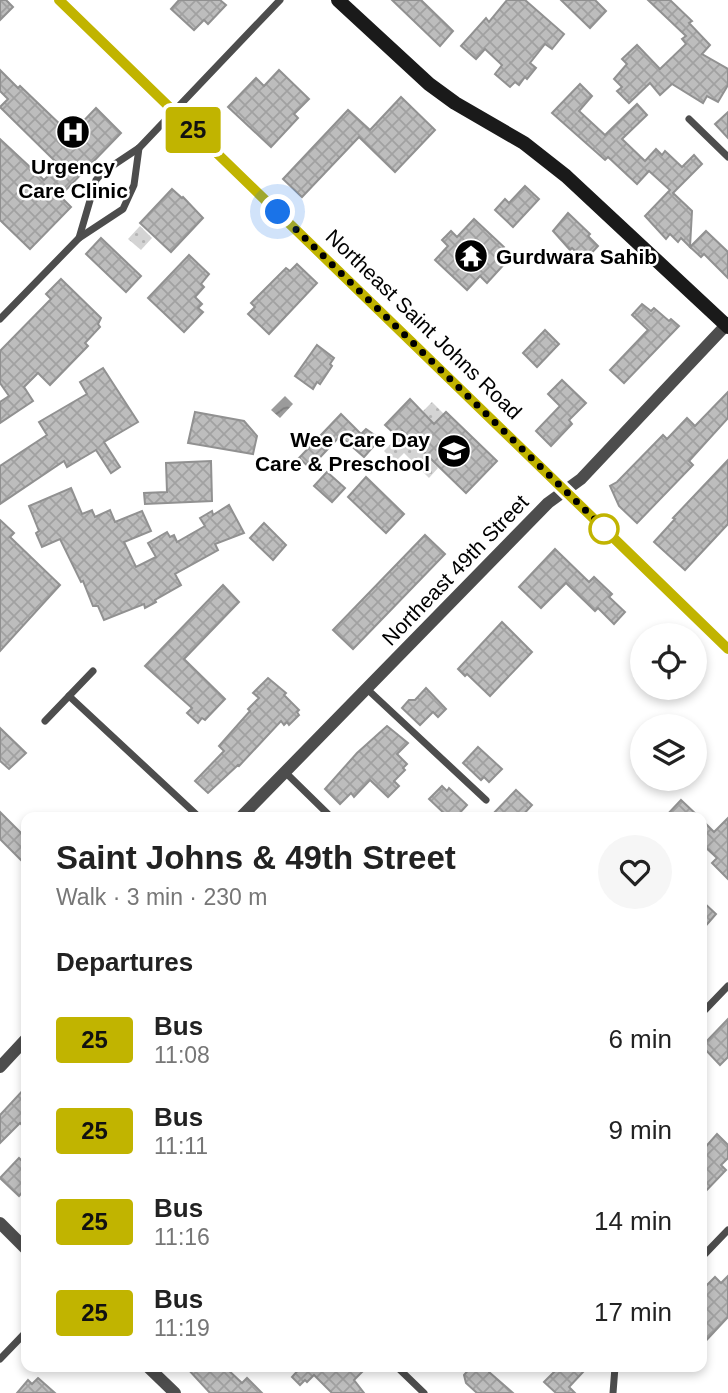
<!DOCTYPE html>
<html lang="en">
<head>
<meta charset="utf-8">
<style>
  body { margin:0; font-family:Arial,sans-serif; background:#f6f6f6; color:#222; height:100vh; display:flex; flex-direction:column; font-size:26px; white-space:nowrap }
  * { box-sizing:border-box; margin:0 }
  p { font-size:23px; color:#767676 }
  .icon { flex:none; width:38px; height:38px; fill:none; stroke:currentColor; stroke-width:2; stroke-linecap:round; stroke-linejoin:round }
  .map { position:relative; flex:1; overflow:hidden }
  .panel { position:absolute; left:21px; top:812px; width:686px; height:560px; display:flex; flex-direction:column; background:#fff; border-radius:14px; box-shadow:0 4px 10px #0003 }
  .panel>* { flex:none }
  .badge { padding:0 14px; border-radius:5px; font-size:24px; line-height:46px }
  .buttons { position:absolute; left:630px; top:623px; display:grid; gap:14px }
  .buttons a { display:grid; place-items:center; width:77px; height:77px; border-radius:50%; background:#fff; box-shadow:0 4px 10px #0003; font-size:35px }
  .you { position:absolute; width:35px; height:35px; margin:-18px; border:5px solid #fff; border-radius:50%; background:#1a73e8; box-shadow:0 0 0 10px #1a73e833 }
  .map>.badge { position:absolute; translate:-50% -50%; box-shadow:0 0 0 4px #fff }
  h2 { padding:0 35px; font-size:26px; line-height:63px }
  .round { display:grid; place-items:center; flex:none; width:74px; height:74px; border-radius:37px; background:#f6f6f6 }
  .overview { display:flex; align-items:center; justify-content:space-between; height:119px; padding:0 35px }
  h1 { font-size:33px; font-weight:800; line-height:52px }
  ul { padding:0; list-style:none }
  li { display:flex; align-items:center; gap:21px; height:91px; padding:0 35px }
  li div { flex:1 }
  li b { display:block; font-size:26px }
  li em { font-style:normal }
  li .badge { min-width:77px; font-weight:700; text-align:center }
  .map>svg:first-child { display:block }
  .park { fill:url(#park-dots) }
  .water { fill:url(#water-waves) }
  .building { fill:url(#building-cross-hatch); stroke:#919191; stroke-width:2 }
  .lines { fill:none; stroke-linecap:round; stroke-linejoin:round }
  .minor { stroke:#4d4d4d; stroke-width:7 }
  .tertiary { stroke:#4d4d4d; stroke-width:12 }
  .secondary { stroke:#1a1a1a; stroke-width:14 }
  .line-casing { stroke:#fff; stroke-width:16 }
  .line { stroke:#c1b400; stroke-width:10 }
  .walk { stroke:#000; stroke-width:7; stroke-dasharray:0 12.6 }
  .stop-dot { fill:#fff; stroke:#c1b400; stroke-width:3.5 }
  .labels { text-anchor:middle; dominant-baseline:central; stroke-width:5; stroke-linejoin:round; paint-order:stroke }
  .poi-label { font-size:21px; font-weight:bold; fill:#000; stroke:#fff }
  .street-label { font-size:21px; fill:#000; stroke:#fff }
</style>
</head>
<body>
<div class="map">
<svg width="728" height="1393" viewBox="0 0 728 1393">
  <defs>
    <pattern id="park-dots" width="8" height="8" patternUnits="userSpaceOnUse" patternTransform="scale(1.75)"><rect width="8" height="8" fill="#d4d4d4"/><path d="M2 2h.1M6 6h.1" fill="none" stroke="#b4b4b4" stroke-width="1.8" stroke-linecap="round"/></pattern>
    <pattern id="water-waves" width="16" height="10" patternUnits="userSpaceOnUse" patternTransform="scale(1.75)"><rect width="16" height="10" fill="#9b9b9b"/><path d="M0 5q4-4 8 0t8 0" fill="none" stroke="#7c7c7c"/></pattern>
    <pattern id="building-cross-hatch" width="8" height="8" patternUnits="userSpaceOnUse" patternTransform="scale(1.75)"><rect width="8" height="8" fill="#bdbdbd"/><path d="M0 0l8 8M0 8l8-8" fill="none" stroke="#a1a1a1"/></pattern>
  </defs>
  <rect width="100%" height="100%" fill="#fff"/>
  <g class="park">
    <path d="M140,226L152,238L141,250L128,239Z"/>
    <path d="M432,402L444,414L415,444L438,468L429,478L404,453L395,462L384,451Z"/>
  </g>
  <path class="water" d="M285,396L293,404L280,418L271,410Z"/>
  <g class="building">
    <path d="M0,0H6L13,7L0,20Z"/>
    <path d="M179,0H220L226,5L208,24L204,20L194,30L171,9Z"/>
    <path d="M392,0H421L453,31L440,46Z"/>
    <path d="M507,0H525L564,34L552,49L545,44L530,63L536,68L527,79L525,77L519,85L515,82L510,87L495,74L502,65L485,49L476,59L461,46L486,18L489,22Z"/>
    <path d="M561,0H595L606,11L590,28Z"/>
    <path d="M648,0H670L692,21L689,23L710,45L702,54L728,69V85L718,102L707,96L703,103L672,84L660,95L650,83L629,103L617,91L622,87L614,79L627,64L622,59L637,45L660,69L686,44L682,39L686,36Z"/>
    <path d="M0,70L18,88L20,86L65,129L68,125L74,131L96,108L121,133L60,196L71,207L30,249L0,220V139L44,180L59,165L0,107L8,99L0,91Z"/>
    <path d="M279,70L309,99L294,114L298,118L271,147L228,107L256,78L264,86Z"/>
    <path d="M580,84L592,96L579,111L605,135L637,104L647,115L622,139L645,161L656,149L662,155L665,151L682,167L694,155L702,164L673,193L692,211L690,247L681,238L678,242L670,234L666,239L645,216L670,190L649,171L637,184L608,157L605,160L552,113Z"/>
    <path d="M401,97L435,130L395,172L359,137L302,197L283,179L348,110L370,130Z"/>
    <path d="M728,112V138L715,124Z"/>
    <path d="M525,186L539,199L513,227L495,210L505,199L509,203Z"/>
    <path d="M172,189L182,198L183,197L203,218L171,252L140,223Z"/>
    <path d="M568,213L590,234L588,236L598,246L585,260L572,248L570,250L553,231Z"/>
    <path d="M474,219L504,247L500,252L508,260L487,283L480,276L467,290L435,260L448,246L442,240L451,231L457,237Z"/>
    <path d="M706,231L728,252V278L704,254L701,257L690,247Z"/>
    <path d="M101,238L141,276L126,292L86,254Z"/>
    <path d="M189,255L209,274L201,284L204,287L195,297L202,304L198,308L203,312L184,332L148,298Z"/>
    <path d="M297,264L317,283L269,334L248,314L255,307L251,303L286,268L290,271Z"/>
    <path d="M61,279L101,318L98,324L100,327L85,343L88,346L50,385L38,373L24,387L33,401L0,423V402L9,396L0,383V351L51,299L46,294Z"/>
    <path d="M642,304L651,311L654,308L669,321L671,319L679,326L624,383L610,370L648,330L632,315Z"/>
    <path d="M545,330L559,344L537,367L523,353Z"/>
    <path d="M317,345L334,358L330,364L332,366L320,384L317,382L313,389L295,376Z"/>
    <path d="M103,368L138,422L104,442L120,467L111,473L96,450L67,467L64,461L0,504V466L47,435L39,422L87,394L80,382Z"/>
    <path d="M562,380L586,403L569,420L572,424L551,446L536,431L560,406L548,394Z"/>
    <path d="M728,392V418L689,461L693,465L637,523L619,506L610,486L617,482L663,435L667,439L687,418L695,426Z"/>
    <path d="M410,399L434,424L446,412L497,461L466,493L402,431L397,436L385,425Z"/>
    <path d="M195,412L244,421L257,436L253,454L188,443Z"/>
    <path d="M341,414L361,434L366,429L380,439L364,457L340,436L310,468L299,458Z"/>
    <path d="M728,460V524L685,570L654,542L675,519L673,518Z"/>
    <path d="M211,461L212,501L145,504L144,493L167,492L166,463Z"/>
    <path d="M327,472L345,488L332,502L314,486Z"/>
    <path d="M366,477L404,514L386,533L348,497Z"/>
    <path d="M71,488L82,514L92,510L95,517L110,510L115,522L142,511L151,531L124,542L136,567L156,557L148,543L167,532L170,537L174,535L177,542L205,526L200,518L212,511L213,515L229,505L244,533L215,544L218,550L175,574L181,585L155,600L156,602L145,608L144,604L104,620L98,606H93L83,581L81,582L60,539L42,547L36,533L39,531L29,506Z"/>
    <path d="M0,520L14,533L10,537L60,585L0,651Z"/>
    <path d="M264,523L286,545L273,560L250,538Z"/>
    <path d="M425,535L445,554L353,649L333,630Z"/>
    <path d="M555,549L589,582L594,577L612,594L609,597L625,612L614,624L598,608L595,611L566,583L541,608L519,587Z"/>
    <path d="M223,585L239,602L184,659L225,699L205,720L202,718L198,723L187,713L192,708L145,666Z"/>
    <path d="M502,622L532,652L490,696L467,674L465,676L458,669Z"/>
    <path d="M268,678L286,693L284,695L299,710L297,712L299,715L289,725L287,722L284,725L281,721L239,766L238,765L208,793L195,781L224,751L219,746L250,711L248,709L259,698L253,693Z"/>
    <path d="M426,688L446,709L438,717L433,712L420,725L402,708L409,700H415Z"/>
    <path d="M387,726L408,743L397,754L407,764L403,768L405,770L394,781L399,786L388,797L370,780L354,797L351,793L340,804L325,789L357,753Z"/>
    <path d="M0,728L26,753L9,769L0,761Z"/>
    <path d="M478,747L502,769L489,782L484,777L481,780L463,763Z"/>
    <path d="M442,786L447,791L449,788L467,805L456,817H448L429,799Z"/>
    <path d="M516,790L532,805L521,817H490Z"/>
    <path d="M681,800L699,817H665Z"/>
    <path d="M0,812L26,838V865L0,839Z"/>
    <path d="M728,818V879L712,863L717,858L702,844V820L714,832Z"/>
    <path d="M702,901L716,914L702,930Z"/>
    <path d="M728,1019V1057L720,1065L702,1046Z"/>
    <path d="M26,1087V1129L20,1123L0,1143V1115Z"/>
    <path d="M717,1134L728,1145V1158L721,1165L726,1170L702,1195V1151Z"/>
    <path d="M19,1158L26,1165V1188L19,1196L0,1178Z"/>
    <path d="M728,1276V1317L702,1345V1290L715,1277L721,1283Z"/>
    <path d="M186,1367H225L242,1383L247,1378L262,1393H210Z"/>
    <path d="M301,1367H367L354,1380L364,1393H332L314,1375L307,1382L305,1380L300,1385L292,1377Z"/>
    <path d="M471,1367H489V1372L513,1393H477L466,1383L464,1375Z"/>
    <path d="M559,1367H578L583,1372L569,1387L575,1393H556L544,1382Z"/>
    <path d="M38,1378L55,1393H17L28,1380L32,1384Z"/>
  </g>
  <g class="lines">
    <g class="minor">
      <path d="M689,119L728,157"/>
      <path d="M79,238L96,180L103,172L139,148L280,0"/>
      <path d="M0,319L79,238L123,209L134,185L139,148"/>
      <path d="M366,688L486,800"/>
      <path d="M69,696L199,817"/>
      <path d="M45,721L93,671"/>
      <path d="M285,772L331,817"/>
      <path d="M702,1013L728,986"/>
      <path d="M702,1257L728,1230"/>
      <path d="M0,1359L26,1332"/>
      <path d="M397,1367L424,1393"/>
      <path d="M613,1393L615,1367"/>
    </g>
    <g class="tertiary">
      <path d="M241,817L548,503L581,479L728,323"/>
      <path d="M0,1067L26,1039"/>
      <path d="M0,1223L26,1249"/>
      <path d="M148,1367L175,1393"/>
    </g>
    <g class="secondary">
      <path d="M59,0L728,649"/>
      <path d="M338,0L429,84L455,103L524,143L566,176L728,327"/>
    </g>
  </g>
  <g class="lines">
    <g class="line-casing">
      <path id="line" d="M59,0L728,649"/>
    </g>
    <use href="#line" class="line"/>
    <path class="walk" d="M278,212L613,537L604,529"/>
  </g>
  <defs>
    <g id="hospital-disc" transform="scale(1.75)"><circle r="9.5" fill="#000" stroke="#fff"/><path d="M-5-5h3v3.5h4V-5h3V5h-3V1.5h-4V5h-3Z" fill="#fff"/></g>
    <g id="temple-disc" transform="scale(1.75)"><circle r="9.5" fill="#000" stroke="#fff"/><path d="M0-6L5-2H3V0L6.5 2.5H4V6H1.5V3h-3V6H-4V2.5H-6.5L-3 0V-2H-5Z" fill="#fff"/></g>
    <g id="school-disc" transform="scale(1.75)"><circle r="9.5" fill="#000" stroke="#fff"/><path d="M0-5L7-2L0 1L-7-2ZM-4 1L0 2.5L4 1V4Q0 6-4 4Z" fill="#fff"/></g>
  </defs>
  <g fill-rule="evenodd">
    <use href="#hospital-disc" x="73" y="132"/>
    <use href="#temple-disc" x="471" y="256"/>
    <use href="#school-disc" x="454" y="451"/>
  </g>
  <circle class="stop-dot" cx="604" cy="529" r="14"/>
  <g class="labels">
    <g class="poi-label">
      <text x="73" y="166">Urgency<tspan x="73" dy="24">Care Clinic</tspan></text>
      <text x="496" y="256" text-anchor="start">Gurdwara Sahib</text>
      <text x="430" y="439" text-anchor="end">Wee Care Day<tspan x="430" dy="24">Care &amp; Preschool</tspan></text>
    </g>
    <g class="street-label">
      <text transform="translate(424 324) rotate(44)">Northeast Saint Johns Road</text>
      <text transform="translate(455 570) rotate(-46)">Northeast 49th Street</text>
    </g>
  </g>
</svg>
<div class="buttons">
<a><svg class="icon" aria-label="locate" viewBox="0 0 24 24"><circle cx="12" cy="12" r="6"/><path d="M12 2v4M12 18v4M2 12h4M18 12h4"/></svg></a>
<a><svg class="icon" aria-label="layers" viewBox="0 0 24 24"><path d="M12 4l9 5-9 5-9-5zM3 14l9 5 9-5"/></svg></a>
</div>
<div class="you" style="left:278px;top:212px"></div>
<b class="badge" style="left:193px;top:130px;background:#c1b400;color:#111">25</b>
<section class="panel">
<div class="overview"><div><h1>Saint Johns &amp; 49th Street</h1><p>Walk · 3 min · 230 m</p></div><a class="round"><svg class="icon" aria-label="heart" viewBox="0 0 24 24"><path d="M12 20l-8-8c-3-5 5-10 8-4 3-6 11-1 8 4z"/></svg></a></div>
<h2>Departures</h2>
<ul>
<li><span class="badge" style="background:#c1b400;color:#111">25</span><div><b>Bus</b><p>11:08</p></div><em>6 min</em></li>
<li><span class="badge" style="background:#c1b400;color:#111">25</span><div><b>Bus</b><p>11:11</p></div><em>9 min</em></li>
<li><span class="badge" style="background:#c1b400;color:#111">25</span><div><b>Bus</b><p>11:16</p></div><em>14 min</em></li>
<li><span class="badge" style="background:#c1b400;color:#111">25</span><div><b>Bus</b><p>11:19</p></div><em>17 min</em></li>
</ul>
</section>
</div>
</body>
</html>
